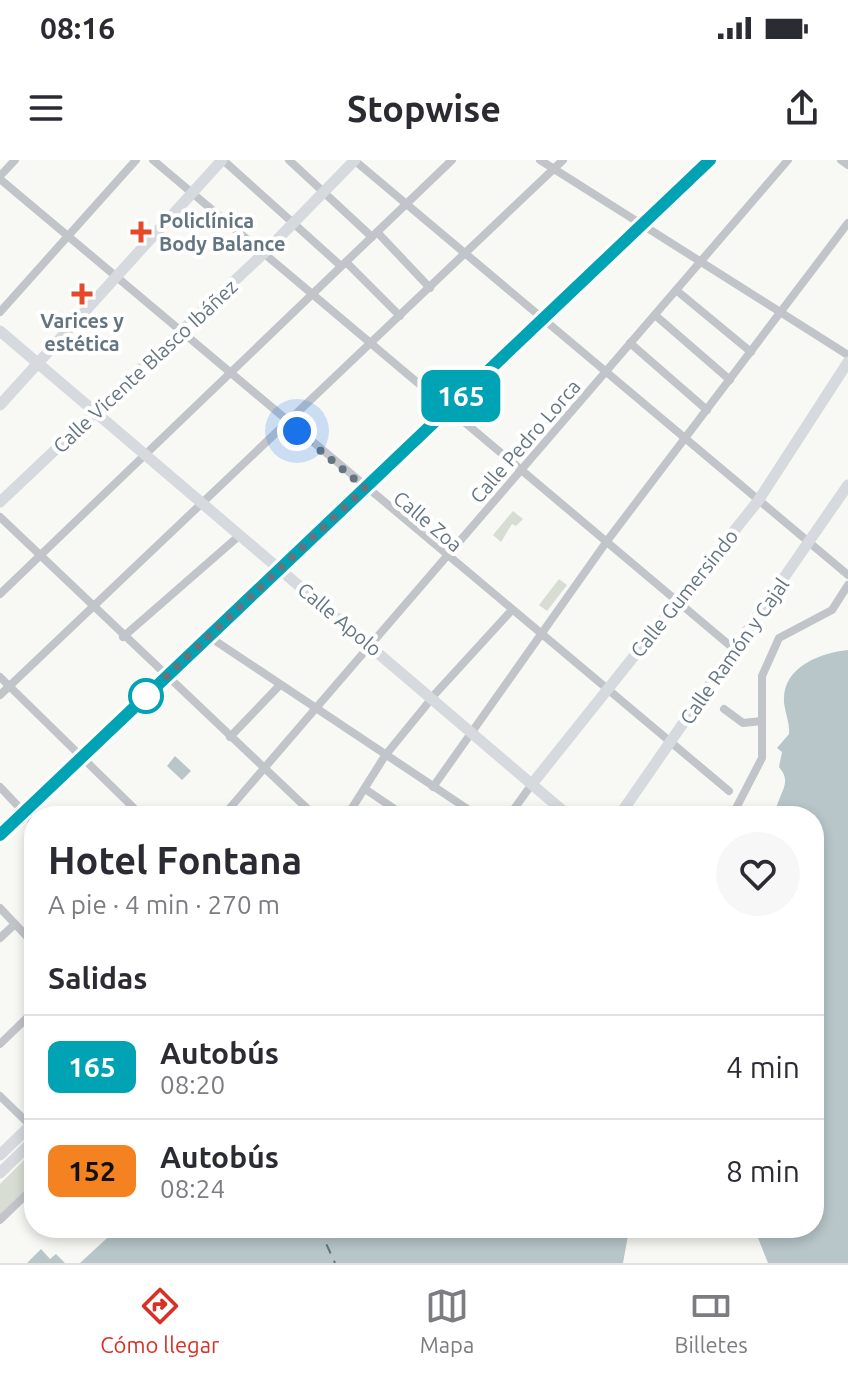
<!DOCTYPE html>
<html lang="es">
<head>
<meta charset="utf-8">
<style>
  body { margin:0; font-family:Ubuntu,sans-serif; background:#f7f7f7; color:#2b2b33; height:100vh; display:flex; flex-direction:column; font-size:30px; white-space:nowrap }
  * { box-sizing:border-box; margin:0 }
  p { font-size:26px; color:#7c7c81 }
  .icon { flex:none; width:44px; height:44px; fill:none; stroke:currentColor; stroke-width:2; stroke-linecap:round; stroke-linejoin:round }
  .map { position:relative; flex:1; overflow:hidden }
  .panel { position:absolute; left:24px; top:646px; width:800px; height:432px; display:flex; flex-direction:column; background:#fff; border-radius:32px; box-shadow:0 4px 12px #0003 }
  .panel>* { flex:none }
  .badge { padding:0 16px; border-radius:12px; font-size:28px; line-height:52px }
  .you { position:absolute; width:40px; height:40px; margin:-20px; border:6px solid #fff; border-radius:50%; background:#1a73e8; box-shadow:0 0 0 12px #1a73e833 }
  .map>.badge { position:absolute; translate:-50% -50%; box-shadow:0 0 0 4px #fff }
  h2 { padding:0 24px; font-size:30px; line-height:72px }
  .round { display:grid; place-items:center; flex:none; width:84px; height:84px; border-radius:42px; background:#f7f7f7 }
  .headline { display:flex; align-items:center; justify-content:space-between; height:136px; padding:0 24px }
  h1 { font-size:38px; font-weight:600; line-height:60px }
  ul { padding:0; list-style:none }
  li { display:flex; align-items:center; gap:24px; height:104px; padding:0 24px; border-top:2px solid #e1e1e2 }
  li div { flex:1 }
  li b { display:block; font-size:30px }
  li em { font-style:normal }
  li .badge { min-width:88px; font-weight:700; text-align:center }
  .status { display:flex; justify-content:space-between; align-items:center; height:56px; padding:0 40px; background:#fff; direction:ltr }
  .status svg { height:22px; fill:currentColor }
  header { display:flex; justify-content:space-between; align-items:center; height:104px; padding:0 24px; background:#fff; font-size:36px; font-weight:600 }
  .menu { display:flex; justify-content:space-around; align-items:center; height:112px; border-top:2px solid #e1e1e2; background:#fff; font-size:22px; color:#7c7c81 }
  .menu a { display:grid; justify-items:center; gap:4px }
  .menu .active { color:#d93025 }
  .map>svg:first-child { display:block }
  .green { fill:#d8ddd4 }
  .water { fill:#b8c6c9 }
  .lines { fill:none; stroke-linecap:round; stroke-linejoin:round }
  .ferry { stroke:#5e757b; stroke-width:2; stroke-dasharray:10 8; stroke-linecap:butt }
  .street { stroke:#c1c5c9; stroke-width:8 }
  .secondary { stroke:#d6dade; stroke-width:11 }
  .line-casing { stroke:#fff; stroke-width:18 }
  .line { stroke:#00a3b4; stroke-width:12 }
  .walk { stroke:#637580; stroke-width:8; stroke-dasharray:0 14.4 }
  .poi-dot { fill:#e44929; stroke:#fff; stroke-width:3 }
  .stop-dot { fill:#fff; stroke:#00a3b4; stroke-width:4 }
  .labels { text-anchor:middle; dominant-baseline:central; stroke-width:8; stroke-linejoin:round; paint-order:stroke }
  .poi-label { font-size:20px; font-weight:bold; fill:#637580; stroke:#fff; text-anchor:start }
  .street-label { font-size:20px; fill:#637580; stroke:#fff }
</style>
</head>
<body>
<div class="status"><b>08:16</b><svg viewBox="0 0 49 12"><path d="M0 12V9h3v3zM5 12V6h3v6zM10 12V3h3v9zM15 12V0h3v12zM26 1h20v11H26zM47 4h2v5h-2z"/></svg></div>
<header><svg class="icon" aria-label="menu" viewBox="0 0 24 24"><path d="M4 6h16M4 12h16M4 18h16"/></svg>Stopwise<svg class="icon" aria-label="share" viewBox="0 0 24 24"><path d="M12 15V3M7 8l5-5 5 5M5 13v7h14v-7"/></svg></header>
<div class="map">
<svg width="848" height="1103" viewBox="0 0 848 1103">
  <rect width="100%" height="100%" fill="#f8f8f5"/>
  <g class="green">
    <path d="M513,351L523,359L516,366L512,364L501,382L493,375Z"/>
    <path d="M559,419L567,425L547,451L539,445Z"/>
    <path d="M34,990V1025L0,1059V1024Z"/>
  </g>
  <g class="water">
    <path d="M848,490V1103H768L754,1068H814V656H775C777,633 794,624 779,607L782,592L777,588L789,574C790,563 785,553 784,542C782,507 820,493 848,490Z"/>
    <path d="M175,596L191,611L182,620L167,606Z"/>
    <path d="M118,1068H620L629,1070L623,1103H80Z"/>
    <path d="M41,1089L50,1099L56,1094L65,1103H27Z"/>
  </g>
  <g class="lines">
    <path class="ferry" d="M319,1068L335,1103"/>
    <g class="street">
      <path d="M153,0L734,489"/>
      <path d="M223,0L341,106"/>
      <path d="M289,0L372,77"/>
      <path d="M354,0L848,415"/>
      <path d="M540,0L848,195"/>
      <path d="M841,0L848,5"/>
      <path d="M0,16L15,0"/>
      <path d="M0,19L729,631"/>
      <path d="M377,72L430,128"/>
      <path d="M346,102L400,156"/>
      <path d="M676,130L751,192"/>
      <path d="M0,152L136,0"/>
      <path d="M655,155L730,220"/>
      <path d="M630,183L707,250"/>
      <path d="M0,357L315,656"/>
      <path d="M0,434L452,0"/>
      <path d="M208,476L478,656"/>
      <path d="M123,477L240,375"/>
      <path d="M0,517L142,656"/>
      <path d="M435,534L511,451"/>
      <path d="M0,535L563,0"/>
      <path d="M724,549L743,563L762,561"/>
      <path d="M230,577L279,526"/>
      <path d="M388,592L428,543"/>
      <path d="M0,627L34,663"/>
      <path d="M433,627L607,381L848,63"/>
      <path d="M365,629L405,656"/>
      <path d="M223,656L788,0"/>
      <path d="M347,656L383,599"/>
      <path d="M509,656L532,624"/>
      <path d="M732,656L762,598V516L779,478L832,450L848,425"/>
      <path d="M0,675L710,0"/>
      <path d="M0,748L34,784"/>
      <path d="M0,778L15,764"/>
      <path d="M0,884L34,851"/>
      <path d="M0,936L31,966"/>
      <path d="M0,1060L34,1027"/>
    </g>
    <g class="secondary">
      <path d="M0,171L569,656"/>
      <path d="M0,245L222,0"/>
      <path d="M0,342L264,93L355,0"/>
      <path d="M532,624L758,341L848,202"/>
      <path d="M619,656L848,325"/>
      <path d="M0,995L34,962"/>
      <path d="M0,1013L34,980"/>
    </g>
  </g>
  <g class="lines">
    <g class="line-casing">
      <path id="line" d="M0,675L710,0"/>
    </g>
    <use href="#line" class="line"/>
    <path class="walk" d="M146,536L365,328L297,271"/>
  </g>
  <g class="poi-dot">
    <path d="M137 60h8v8h8v8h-8v8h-8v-8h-8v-8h8z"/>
    <path d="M78 122h8v8h8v8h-8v8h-8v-8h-8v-8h8z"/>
  </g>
  <circle class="stop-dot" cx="146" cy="536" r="16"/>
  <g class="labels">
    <g class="poi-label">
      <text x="159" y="60">Policlínica<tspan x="159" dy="23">Body Balance</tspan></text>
      <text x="82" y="160" text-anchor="middle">Varices y<tspan x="82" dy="23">estética</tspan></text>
    </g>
    <g class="street-label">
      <text transform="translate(145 206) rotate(-43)">Calle Vicente Blasco Ibáñez</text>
      <text transform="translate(525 281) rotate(-49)">Calle Pedro Lorca</text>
      <text transform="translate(428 361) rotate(40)">Calle Zoa</text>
      <text transform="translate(684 433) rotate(-51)">Calle Gumersindo</text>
      <text transform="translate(340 459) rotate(40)">Calle Apolo</text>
      <text transform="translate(734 491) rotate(-55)">Calle Ramón y Cajal</text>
    </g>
  </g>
</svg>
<div class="you" style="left:297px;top:271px"></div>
<b class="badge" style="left:461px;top:236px;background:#00a3b4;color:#fff">165</b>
<section class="panel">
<div class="headline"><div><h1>Hotel Fontana</h1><p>A pie · 4 min · 270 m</p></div><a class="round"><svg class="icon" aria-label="heart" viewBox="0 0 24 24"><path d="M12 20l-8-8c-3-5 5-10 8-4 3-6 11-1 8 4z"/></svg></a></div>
<h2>Salidas</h2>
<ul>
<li><span class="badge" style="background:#00a3b4;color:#fff">165</span><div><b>Autobús</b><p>08:20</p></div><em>4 min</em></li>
<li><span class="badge" style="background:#f58220;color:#111">152</span><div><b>Autobús</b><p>08:24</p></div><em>8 min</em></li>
</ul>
</section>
</div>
<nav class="menu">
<a class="active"><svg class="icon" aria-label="directions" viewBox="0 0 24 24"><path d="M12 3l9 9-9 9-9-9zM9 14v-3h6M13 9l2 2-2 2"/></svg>Cómo llegar</a>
<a><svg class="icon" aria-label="map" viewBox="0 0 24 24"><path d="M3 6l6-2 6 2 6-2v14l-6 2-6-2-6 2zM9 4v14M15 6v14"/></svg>Mapa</a>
<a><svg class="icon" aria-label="tickets" viewBox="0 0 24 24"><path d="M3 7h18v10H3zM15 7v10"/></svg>Billetes</a>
</nav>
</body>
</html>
